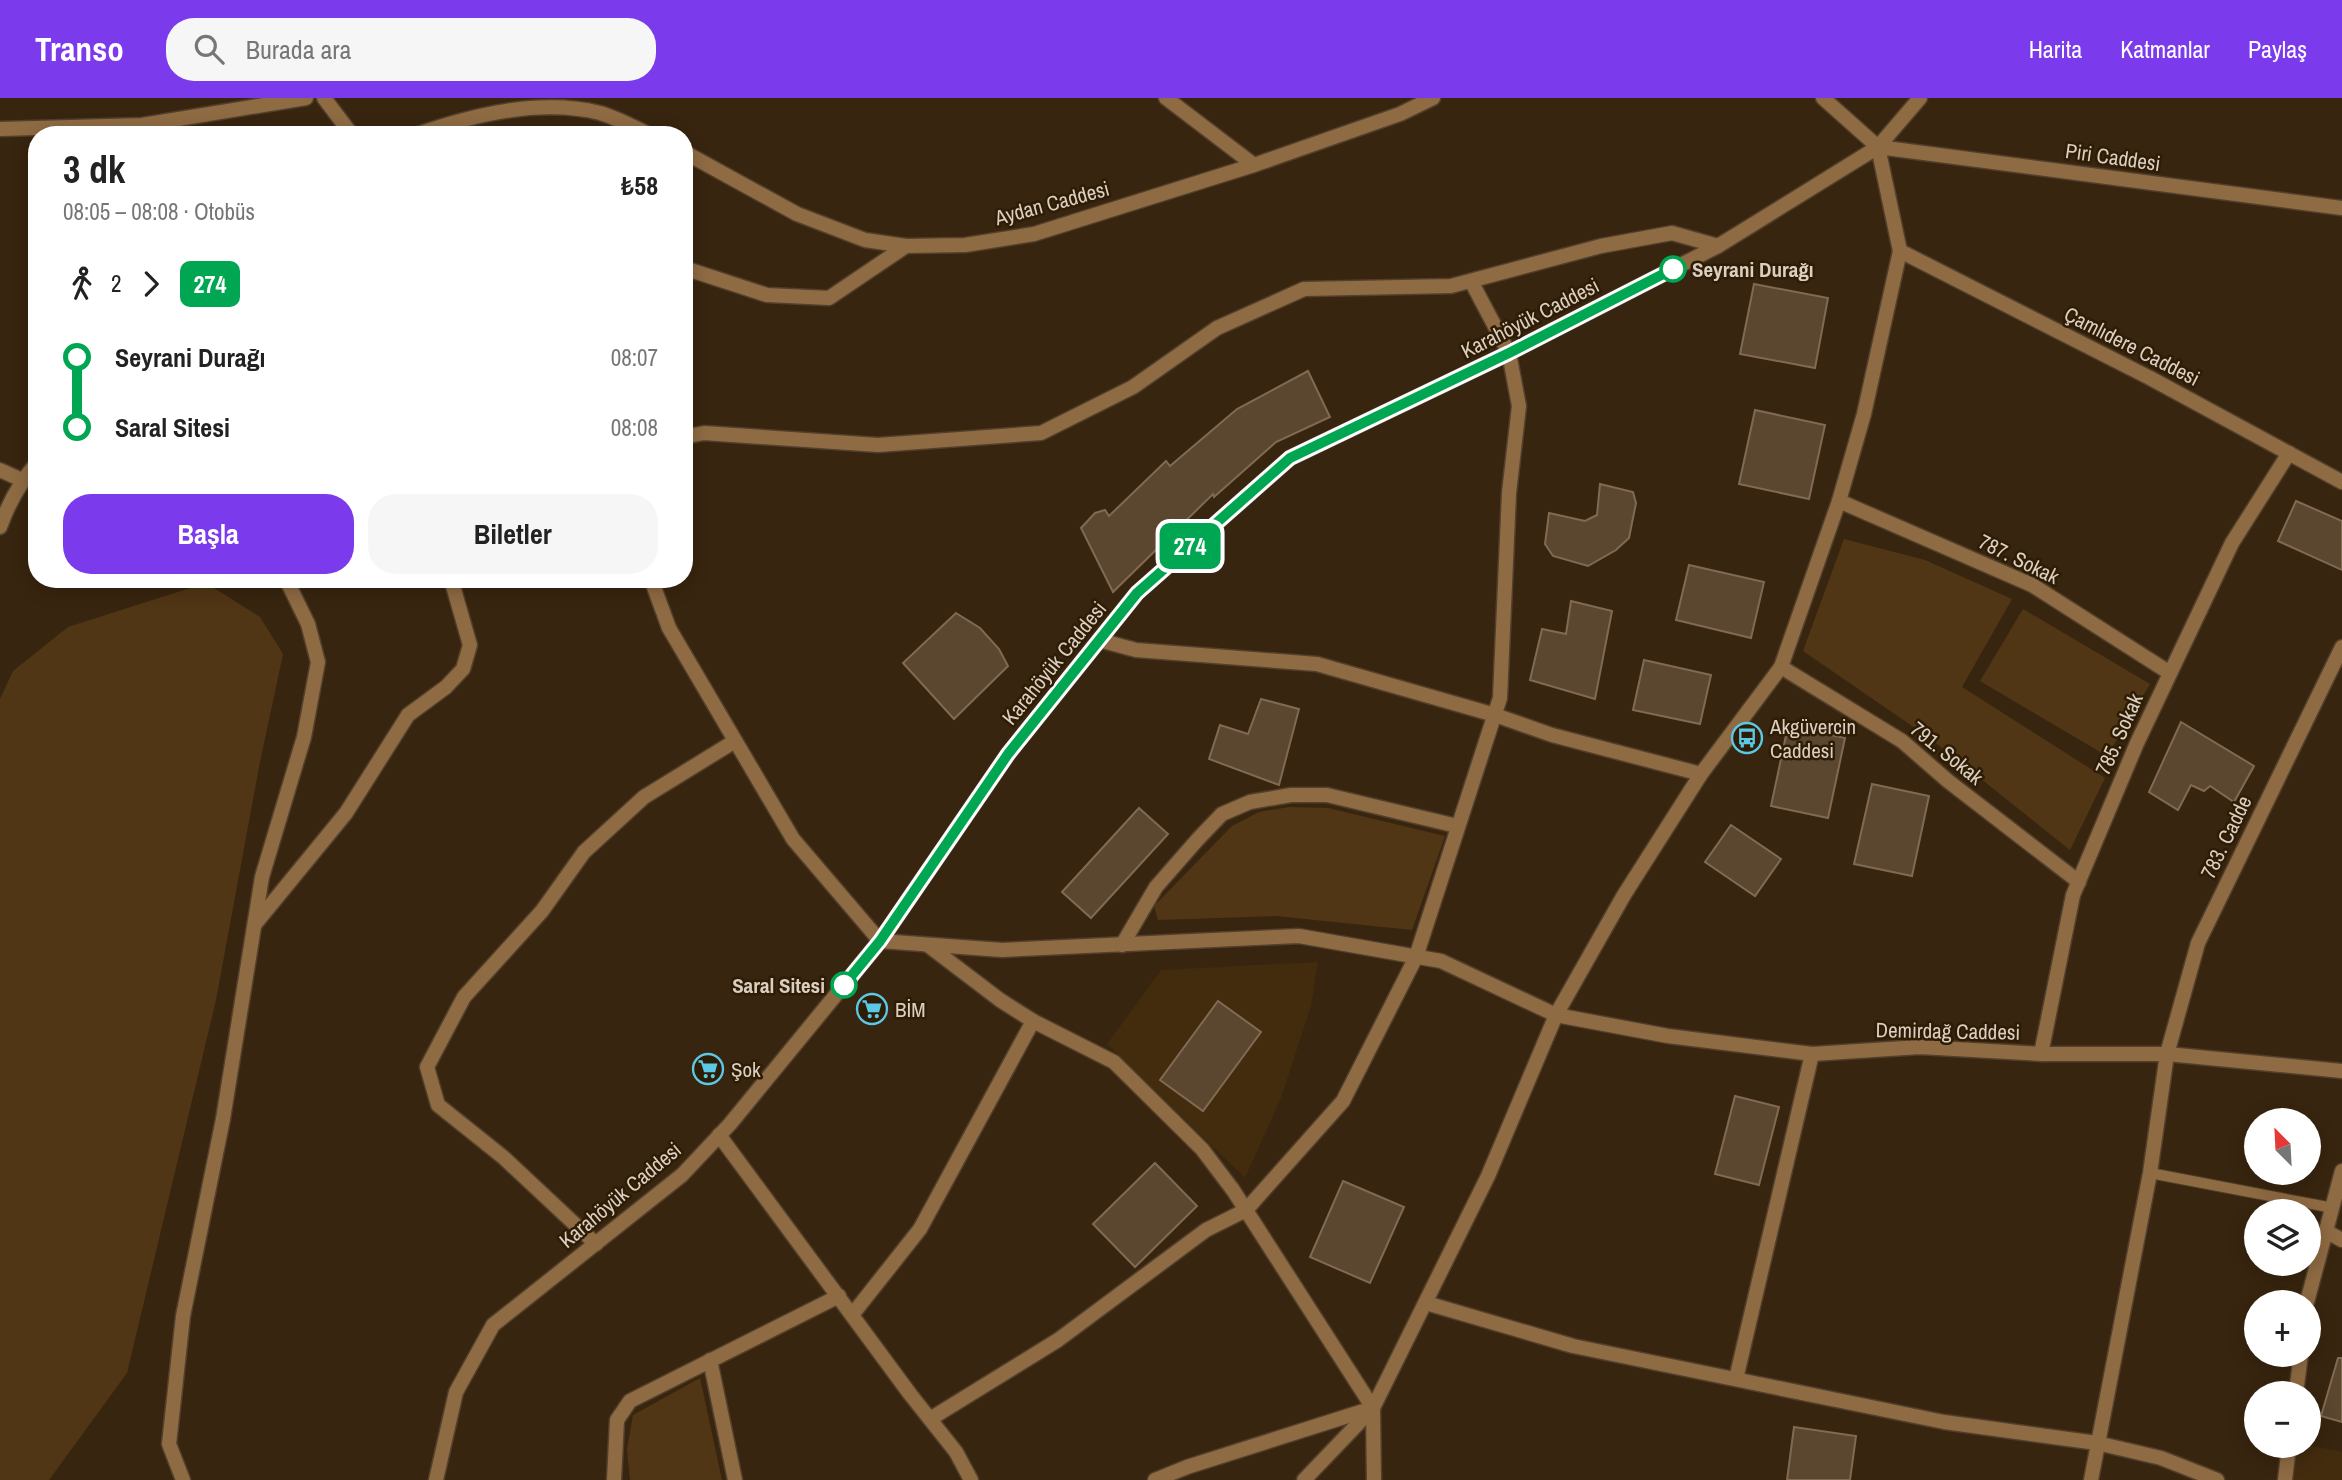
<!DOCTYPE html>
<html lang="tr">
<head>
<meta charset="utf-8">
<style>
  body { margin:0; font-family:"Archivo Narrow",sans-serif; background:#f6f6f6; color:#222; height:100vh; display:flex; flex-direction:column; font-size:26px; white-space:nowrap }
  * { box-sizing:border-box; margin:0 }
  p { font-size:23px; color:#767676 }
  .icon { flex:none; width:38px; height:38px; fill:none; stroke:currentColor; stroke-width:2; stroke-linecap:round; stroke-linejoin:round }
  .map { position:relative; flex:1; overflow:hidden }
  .panel { position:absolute; left:28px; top:28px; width:665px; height:462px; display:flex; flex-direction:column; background:#fff; border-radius:28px; box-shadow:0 4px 18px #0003 }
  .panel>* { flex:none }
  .badge { padding:0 14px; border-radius:10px; font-size:24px; line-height:46px }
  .needle { width:46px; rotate:336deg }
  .controls { position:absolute; left:2244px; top:1010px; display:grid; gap:14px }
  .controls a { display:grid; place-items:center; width:77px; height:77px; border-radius:50%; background:#fff; box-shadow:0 4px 18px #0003; font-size:35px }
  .map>.badge { position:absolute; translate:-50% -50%; box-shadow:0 0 0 4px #fff }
  .legs { display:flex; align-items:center; gap:10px; height:77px; padding:0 35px; font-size:23px }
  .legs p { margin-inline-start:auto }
  .head { display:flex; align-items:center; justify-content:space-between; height:119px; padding:0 35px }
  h1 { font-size:38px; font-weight:700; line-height:52px }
  .cta { display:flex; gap:14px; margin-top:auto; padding:14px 35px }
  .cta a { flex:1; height:80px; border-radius:28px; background:#7c3aed; color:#fff; font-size:28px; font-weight:700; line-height:80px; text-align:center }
  .cta a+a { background:#f6f6f6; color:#222 }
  ul { padding:0 35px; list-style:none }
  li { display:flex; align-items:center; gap:24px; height:70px; font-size:26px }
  li i { display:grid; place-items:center; width:10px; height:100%; margin:0 9px; background:currentColor }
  li i::after { content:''; width:18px; height:18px; margin:-9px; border:5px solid; border-radius:50%; background:#fff }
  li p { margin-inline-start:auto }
  li:first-child i { background:linear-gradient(#0000 50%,currentColor 0) }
  li:last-child i { background:linear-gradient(currentColor 50%,#0000 0) }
  header { display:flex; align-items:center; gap:42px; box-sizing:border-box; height:98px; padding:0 35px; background:#7c3aed; color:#fff }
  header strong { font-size:33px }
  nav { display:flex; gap:38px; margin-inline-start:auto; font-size:24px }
  .search { width:490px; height:63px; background:#f6f6f6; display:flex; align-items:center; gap:18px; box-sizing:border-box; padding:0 24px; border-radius:28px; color:#767676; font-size:26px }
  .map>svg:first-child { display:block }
  .built { fill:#432b0e }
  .green { fill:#513615 }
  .building { fill:#5b4630; stroke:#806a52; stroke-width:2 }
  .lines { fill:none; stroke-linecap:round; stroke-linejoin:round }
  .service-casing { stroke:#52402c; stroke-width:12 }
  .minor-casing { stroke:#52402c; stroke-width:17 }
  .tertiary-casing { stroke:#52402c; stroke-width:17 }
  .service { stroke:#8f6b43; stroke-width:10 }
  .minor { stroke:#8f6b43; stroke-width:14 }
  .tertiary { stroke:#8f6b43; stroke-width:14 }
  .line-1-casing { stroke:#fff; stroke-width:16 }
  .line-1 { stroke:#00a651; stroke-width:10 }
  .stop-1-dot { fill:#fff; stroke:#00a651; stroke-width:3.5 }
  .labels { text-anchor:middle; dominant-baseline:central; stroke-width:5; stroke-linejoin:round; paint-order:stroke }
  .street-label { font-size:21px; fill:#dbcfc2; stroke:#2e1c05 }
  .stop-label { font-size:21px; font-weight:bold; fill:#dbcfc2; stroke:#2e1c05; text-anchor:start }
  .poi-label { font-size:21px; fill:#dbcfc2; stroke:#2e1c05; text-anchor:start }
</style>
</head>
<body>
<header>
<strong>Transo</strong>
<div class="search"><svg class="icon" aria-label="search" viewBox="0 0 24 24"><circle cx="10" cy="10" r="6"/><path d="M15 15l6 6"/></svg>Burada ara</div>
<nav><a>Harita</a><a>Katmanlar</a><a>Paylaş</a></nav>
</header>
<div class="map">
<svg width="2342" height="1382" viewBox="0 0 2342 1382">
  <rect width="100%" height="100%" fill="#38250f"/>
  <g class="built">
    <path d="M1318,864L1311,908L1281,1000L1245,1080L1107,946L1161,872Z"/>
    <path d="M2308,1347L2342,1354V1382H2293L2297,1348Z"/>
  </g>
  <g class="green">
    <path d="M1844,441L1925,462L2012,501L1962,589L2105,680L2070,752L1931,641L1803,553Z"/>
    <path d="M206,485L260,519L283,556L259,669L216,902L127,1275L49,1382H0V601L13,573L68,529Z"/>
    <path d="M2023,511L2150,586L2107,658L1980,583Z"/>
    <path d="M1289,709L1328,710L1445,738L1412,832L1276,818L1158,822L1154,808L1232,728L1259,714Z"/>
    <path d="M700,1280L722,1382H630L627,1351L633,1317Z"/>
  </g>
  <g class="building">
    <path d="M1754,186L1828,200L1815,270L1740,256Z"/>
    <path d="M1308,273L1330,319L1276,344L1214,399L1213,396L1113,494L1081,430L1095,415L1105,412L1109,418L1166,363L1170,368L1237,311Z"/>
    <path d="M1755,312L1825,327L1809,401L1739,386Z"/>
    <path d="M1600,386L1633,394L1636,405L1629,440L1616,452L1588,468L1553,458L1545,446L1549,415L1585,423L1597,417Z"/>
    <path d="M2296,403L2342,423V472L2278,443Z"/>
    <path d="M1689,467L1764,484L1751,540L1676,522Z"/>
    <path d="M1571,503L1612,513L1595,601L1530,582L1542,531L1566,536Z"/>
    <path d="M956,515L980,530L999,551L1008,568L954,621L903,565Z"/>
    <path d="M1644,562L1711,577L1700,626L1633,612Z"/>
    <path d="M1261,601L1299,611L1279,687L1209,661L1220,627L1248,636Z"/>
    <path d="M2181,624L2254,668L2234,704L2210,688L2204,693L2191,687L2178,712L2149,694Z"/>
    <path d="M1788,628L1845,640L1828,720L1771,708Z"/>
    <path d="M1872,686L1929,698L1912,778L1854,766Z"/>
    <path d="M1139,710L1168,736L1091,820L1062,794Z"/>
    <path d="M1731,727L1781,761L1755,798L1705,764Z"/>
    <path d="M1218,903L1261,934L1203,1013L1160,982Z"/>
    <path d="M1735,998L1779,1009L1759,1087L1715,1076Z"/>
    <path d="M1155,1065L1197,1108L1135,1169L1093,1126Z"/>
    <path d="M1343,1083L1404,1109L1370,1185L1310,1159Z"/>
    <path d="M2338,1260H2342V1324L2321,1318Z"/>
    <path d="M1794,1329L1856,1338L1850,1382H1787Z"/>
  </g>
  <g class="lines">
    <g class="service-casing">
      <path id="service" d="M2150,1075L2333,1110"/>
    </g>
    <g class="minor-casing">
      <g id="minor">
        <path d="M324,0L352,37"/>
        <path d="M1166,0L1254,67"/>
        <path d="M1823,0L1878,49"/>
        <path d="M0,31L142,27L306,0"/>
        <path d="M1900,153L2150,280L2342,384"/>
        <path d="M684,170L767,197L829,200L906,148"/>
        <path d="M684,339L704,335L878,347L1041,335L1133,289L1217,230L1304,191L1451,188L1601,148L1672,135L1718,148"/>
        <path d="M0,372L22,382"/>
        <path d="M1839,403L2032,487L2170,575"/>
        <path d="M651,481L669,530L793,741L880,843L1002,852L1299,838L1441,863L1556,917"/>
        <path d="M1099,542L1136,552L1317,566L1495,617L1552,637L1701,676"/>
        <path d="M1781,569L1902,643L1948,683L2079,784"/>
        <path d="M255,826L346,715L408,617L446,589L463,571L470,547L451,481"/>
        <path d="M1122,847L1156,789L1198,741L1222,716L1250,704L1291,697H1327L1457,728"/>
        <path d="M929,848L1000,902L1033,923L1114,964L1202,1051L1233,1092L1373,1310L1187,1369L1155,1382"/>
        <path d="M2041,956L2073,797L2137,645L2232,445L2289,355"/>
        <path d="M2327,1134L2342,1142"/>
        <path d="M596,1146L503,1059L438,1007L427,969L464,899L542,813L584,754L644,699L735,643"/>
        <path d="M2307,1204L2342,1073"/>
        <path d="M1426,1205L1573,1248L1944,1324L2097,1345L2161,1360L2217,1382"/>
        <path d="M852,1217L920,1131L1033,923"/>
        <path d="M710,1262L735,1382"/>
        <path d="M1736,1281L1812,956"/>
        <path d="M2296,1295L2301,1256"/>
        <path d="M930,1321L1058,1242L1206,1132L1246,1112L1343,1003L1416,859L1500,600L1509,395L1519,308L1509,255"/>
        <path d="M614,1382L617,1322L630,1303L839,1198"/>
        <path d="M2091,1382L2150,1075L2167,956L2198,845L2342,549"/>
        <path d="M2285,1382L2289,1348"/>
      </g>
    </g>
    <g class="tertiary-casing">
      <g id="tertiary">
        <path d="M415,37C472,17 540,0 600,15C617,20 634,29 650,37"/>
        <path d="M684,54L797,116L865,142L906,148L965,147L1034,136L1254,67L1400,16L1433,0"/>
        <path d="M1471,183L1509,255"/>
        <path d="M0,429C9,404 20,384 37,365"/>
        <path d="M1556,917L1668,938L1812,956L1920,949L2041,956H2167L2342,973"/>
        <path d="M719,1037L910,1296L956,1354L971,1382"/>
        <path d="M1373,1310L1374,1382"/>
        <path d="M183,1382L169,1346L183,1218L223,1021L262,779L304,639L318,564L308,526L286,481"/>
        <path d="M436,1382L456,1294L493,1227L682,1077L730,1026L880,843L1008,656L1137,495L1290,360L1509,255L1718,148L1878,49L1920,0"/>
        <path d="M1304,1382L1373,1310L1488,1078L1556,917L1624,797L1701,676L1781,569L1839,403L1864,316L1900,153L1878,49L2342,110"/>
      </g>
    </g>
    <use href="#service" class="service"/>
    <use href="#minor" class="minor"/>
    <use href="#tertiary" class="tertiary"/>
  </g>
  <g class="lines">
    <g class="line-1-casing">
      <path id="line-1" d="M844,887L880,843L1008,656L1137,495L1290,360L1509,255L1673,171"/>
    </g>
    <use href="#line-1" class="line-1"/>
  </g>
  <defs>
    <g id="bus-ring" transform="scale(1.575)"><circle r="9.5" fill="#2e1c05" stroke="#5bc8e6" stroke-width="1.5"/><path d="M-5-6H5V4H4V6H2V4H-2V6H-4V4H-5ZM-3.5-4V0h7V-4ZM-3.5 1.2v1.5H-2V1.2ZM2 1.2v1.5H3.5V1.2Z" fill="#5bc8e6"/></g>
    <g id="supermarket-ring" transform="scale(1.575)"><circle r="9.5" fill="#2e1c05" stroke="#5bc8e6" stroke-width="1.5"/><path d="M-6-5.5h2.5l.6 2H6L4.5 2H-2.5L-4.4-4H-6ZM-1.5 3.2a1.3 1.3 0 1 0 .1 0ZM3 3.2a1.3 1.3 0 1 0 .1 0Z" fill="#5bc8e6"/></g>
  </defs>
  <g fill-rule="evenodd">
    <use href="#bus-ring" x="1747" y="640"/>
    <use href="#supermarket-ring" x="872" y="911"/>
    <use href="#supermarket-ring" x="708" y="971"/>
  </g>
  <g class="stop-1-dot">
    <circle cx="1673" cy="171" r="12"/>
    <circle cx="844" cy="887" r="12"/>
  </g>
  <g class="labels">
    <g class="street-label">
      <text transform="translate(2113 59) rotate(8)">Piri Caddesi</text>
      <text transform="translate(1052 105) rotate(-15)">Aydan Caddesi</text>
      <text transform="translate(1530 220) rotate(-27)">Karahöyük Caddesi</text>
      <text transform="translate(2132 248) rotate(27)">Çamlıdere Caddesi</text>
      <text transform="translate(2019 461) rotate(26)">787. Sokak</text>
      <text transform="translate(1054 565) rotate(-51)">Karahöyük Caddesi</text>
      <text transform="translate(2119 636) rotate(-66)">785. Sokak</text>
      <text transform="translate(1947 655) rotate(39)">791. Sokak</text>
      <text transform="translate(2226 739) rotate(-64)">783. Cadde</text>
      <text transform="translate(1948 933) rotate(1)">Demirdağ Caddesi</text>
      <text transform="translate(620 1097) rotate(-40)">Karahöyük Caddesi</text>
    </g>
    <g class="stop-label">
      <text x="1692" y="171">Seyrani Durağı</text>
      <text x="825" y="887" text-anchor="end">Saral Sitesi</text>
    </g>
    <g class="poi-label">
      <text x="1770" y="628">Akgüvercin<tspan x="1770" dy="24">Caddesi</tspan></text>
      <text x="895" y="911">BİM</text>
      <text x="731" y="971">Şok</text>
    </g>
  </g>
</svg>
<div class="controls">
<a><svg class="needle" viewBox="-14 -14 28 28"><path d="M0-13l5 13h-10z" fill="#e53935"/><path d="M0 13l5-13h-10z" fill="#767676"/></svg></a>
<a><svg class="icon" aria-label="layers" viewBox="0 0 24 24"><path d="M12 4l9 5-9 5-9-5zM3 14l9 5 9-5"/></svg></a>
<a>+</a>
<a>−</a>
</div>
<b class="badge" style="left:1190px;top:448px;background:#00a651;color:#fff">274</b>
<section class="panel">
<div class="head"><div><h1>3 dk</h1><p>08:05 – 08:08 · Otobüs</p></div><b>₺58</b></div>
<div class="legs"><svg class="icon" aria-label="walk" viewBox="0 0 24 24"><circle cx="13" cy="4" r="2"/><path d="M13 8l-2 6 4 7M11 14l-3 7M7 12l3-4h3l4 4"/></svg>2<svg class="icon" aria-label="forward" viewBox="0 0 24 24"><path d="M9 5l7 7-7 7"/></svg><b class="badge" style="background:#00a651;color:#fff">274</b></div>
<ul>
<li><i style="color:#00a651"></i><b>Seyrani Durağı</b><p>08:07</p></li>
<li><i style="color:#00a651"></i><b>Saral Sitesi</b><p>08:08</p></li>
</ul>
<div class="cta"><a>Başla</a><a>Biletler</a></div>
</section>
</div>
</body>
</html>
